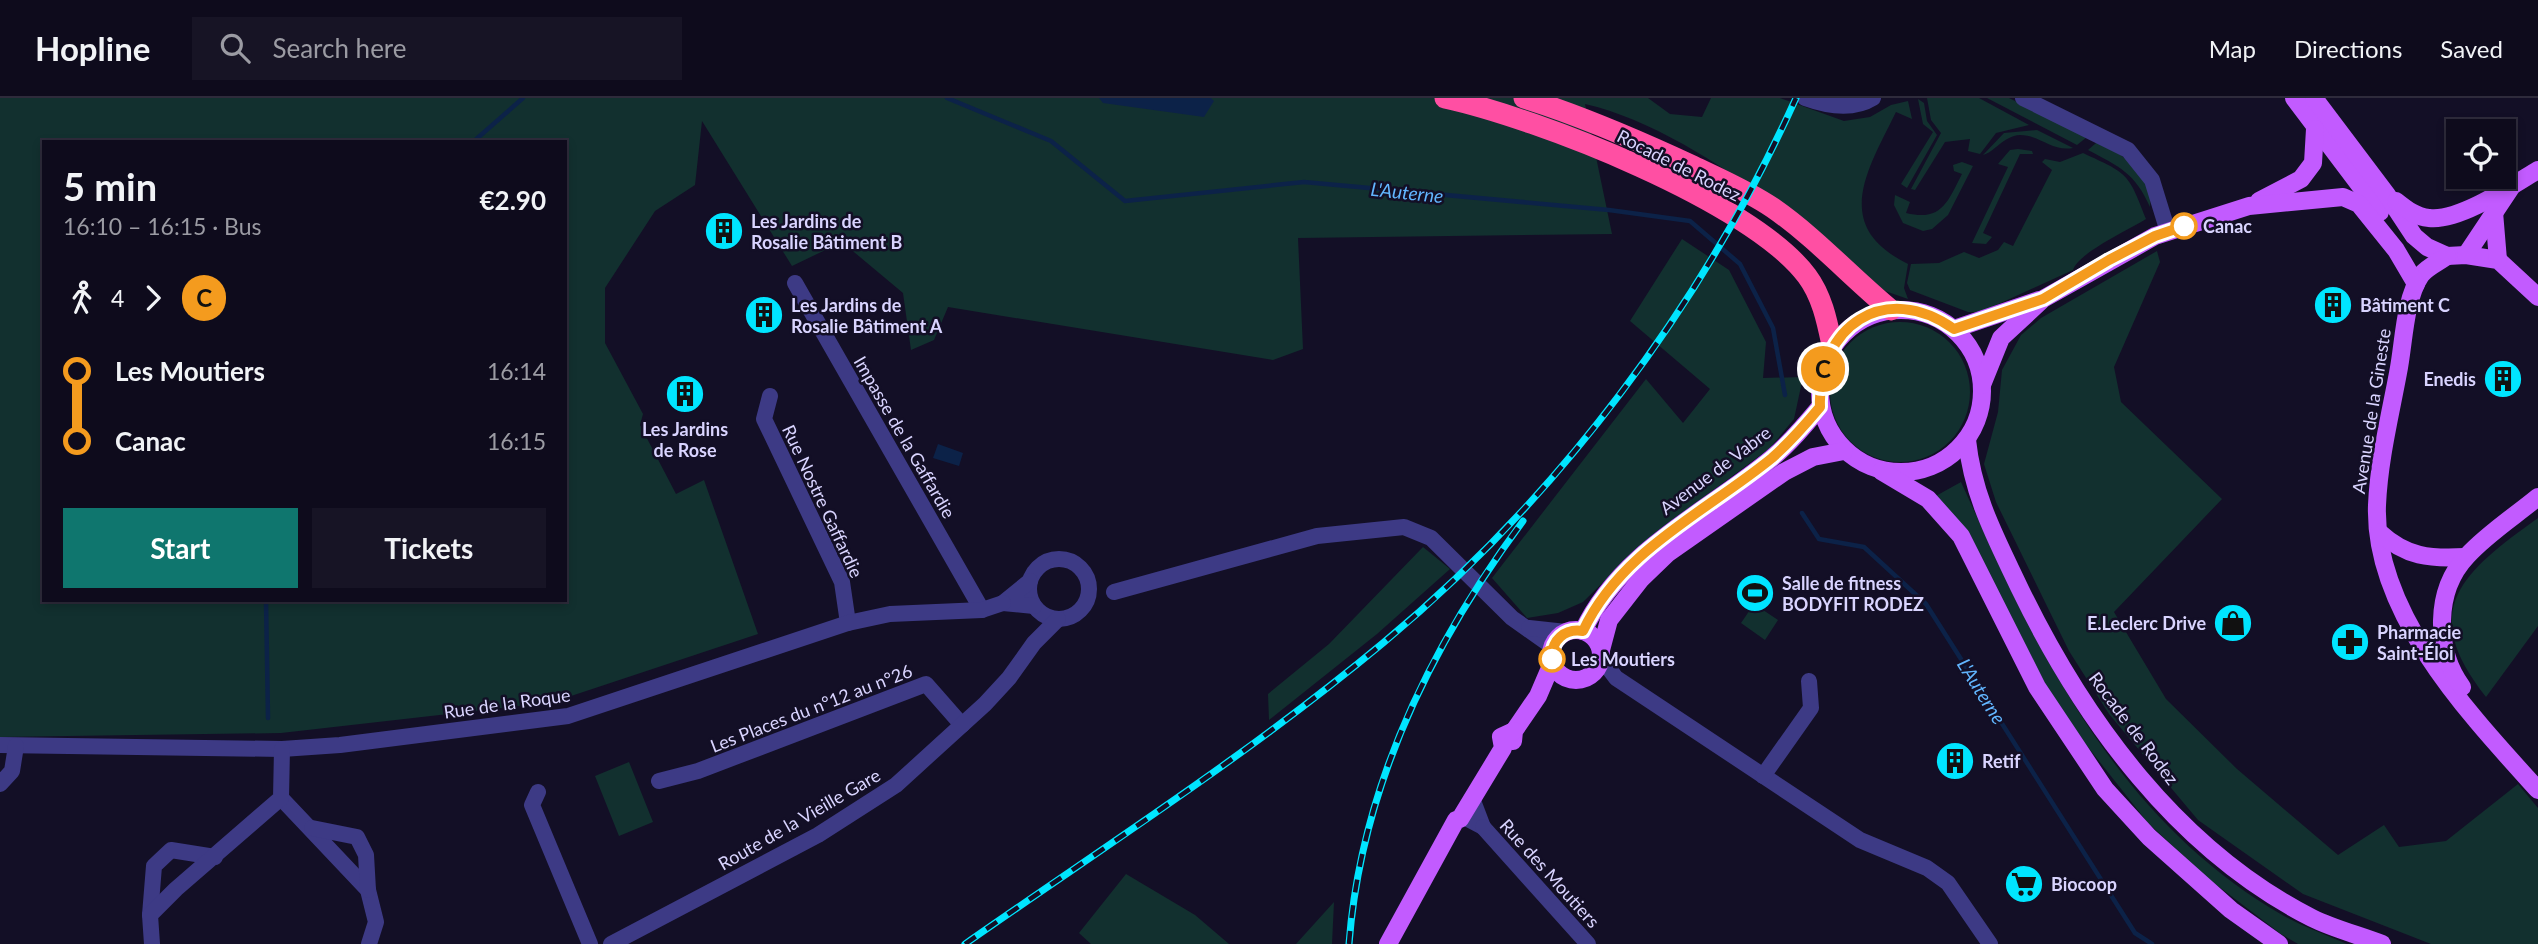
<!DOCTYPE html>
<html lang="en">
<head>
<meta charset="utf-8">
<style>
  body { margin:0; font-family:Lato,sans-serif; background:#171425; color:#f1f3f6; height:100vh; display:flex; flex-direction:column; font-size:26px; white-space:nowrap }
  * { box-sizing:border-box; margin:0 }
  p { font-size:23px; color:#9b9ba3 }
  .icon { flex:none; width:38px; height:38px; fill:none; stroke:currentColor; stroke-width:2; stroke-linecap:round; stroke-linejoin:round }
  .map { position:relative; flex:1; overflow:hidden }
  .details { position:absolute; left:42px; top:42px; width:525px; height:462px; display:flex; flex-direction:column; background:#0e0b1c; border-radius:0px; box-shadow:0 4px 10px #0003,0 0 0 2px #2e2b3b }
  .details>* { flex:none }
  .badge { padding:0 14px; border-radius:23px; font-size:24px; line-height:46px }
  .fabs { position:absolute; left:2446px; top:21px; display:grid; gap:14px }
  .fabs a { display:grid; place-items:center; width:70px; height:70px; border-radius:0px; background:#0e0b1c; box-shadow:0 4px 10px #0003,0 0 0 2px #2e2b3b; font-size:35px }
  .map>.badge { position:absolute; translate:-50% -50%; box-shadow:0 0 0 4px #fff }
  .legs { display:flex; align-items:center; gap:10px; height:77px; padding:0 21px; font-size:23px }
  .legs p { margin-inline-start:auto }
  .overview { display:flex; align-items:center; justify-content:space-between; height:119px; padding:0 21px }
  h1 { font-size:38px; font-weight:700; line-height:52px }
  .button { display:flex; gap:14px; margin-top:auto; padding:14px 21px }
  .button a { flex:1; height:80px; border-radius:0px; background:#0f766e; color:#fff; font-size:28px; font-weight:700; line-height:80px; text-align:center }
  .button a+a { background:#171425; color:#f1f3f6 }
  ul { padding:0 21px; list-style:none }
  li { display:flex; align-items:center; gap:24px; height:70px; font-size:26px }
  li i { display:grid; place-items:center; width:10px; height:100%; margin:0 9px; background:currentColor }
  li i::after { content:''; width:18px; height:18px; margin:-9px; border:5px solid; border-radius:50%; background:#0e0b1c }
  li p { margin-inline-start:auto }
  li:first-child i { background:linear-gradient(#0000 50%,currentColor 0) }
  li:last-child i { background:linear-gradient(currentColor 50%,#0000 0) }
  header { display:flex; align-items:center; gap:42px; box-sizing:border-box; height:98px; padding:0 35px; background:#0e0b1c; border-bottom:2px solid #2e2b3b }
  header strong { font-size:33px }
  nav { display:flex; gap:38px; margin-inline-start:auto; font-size:24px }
  .search { width:490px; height:63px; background:#171425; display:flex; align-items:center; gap:18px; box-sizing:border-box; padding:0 24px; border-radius:0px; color:#9b9ba3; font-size:26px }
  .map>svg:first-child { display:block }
  .green { fill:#12302f; fill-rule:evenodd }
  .water { fill:#0c2248 }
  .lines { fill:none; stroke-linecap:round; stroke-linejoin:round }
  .stream { stroke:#0c2248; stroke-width:4.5 }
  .minor { stroke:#3d3a85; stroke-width:16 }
  .major { stroke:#c25bff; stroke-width:18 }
  .highway { stroke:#ff4fa3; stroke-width:21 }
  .rail-casing { stroke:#00e5ff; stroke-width:7 }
  .rail { stroke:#130f26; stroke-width:4.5; stroke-dasharray:13; stroke-linecap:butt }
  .line-1-casing { stroke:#fff; stroke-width:16 }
  .line-1 { stroke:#f49b1e; stroke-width:10 }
  .stop-1-dot { fill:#fff; stroke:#f49b1e; stroke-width:3.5 }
  .labels { text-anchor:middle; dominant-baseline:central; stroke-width:5; stroke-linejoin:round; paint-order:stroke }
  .street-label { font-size:18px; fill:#d9d4ff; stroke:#130f26 }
  .poi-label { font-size:18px; font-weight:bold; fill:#d9d4ff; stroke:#130f26; text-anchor:start }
  .stop-label { font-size:18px; font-weight:bold; fill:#d9d4ff; stroke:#130f26; text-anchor:start }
  .water-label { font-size:19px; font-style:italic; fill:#62b6ff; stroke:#130f26 }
</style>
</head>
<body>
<header>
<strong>Hopline</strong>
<div class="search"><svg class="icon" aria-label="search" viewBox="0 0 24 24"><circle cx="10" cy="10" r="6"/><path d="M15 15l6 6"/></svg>Search here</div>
<nav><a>Map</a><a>Directions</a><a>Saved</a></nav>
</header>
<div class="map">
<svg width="2538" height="846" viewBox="0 0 2538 846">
  <rect width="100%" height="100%" fill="#130f26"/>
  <g class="green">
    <path d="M0,0H1648L1670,16L1702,19L1711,0H1780L1844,23L1870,19L1891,7L1908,3L1912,21L1896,14C1867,73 1831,128 1908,166L1904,190L1908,201L1885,193C1801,126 1689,30 1585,6L1612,136L1298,140L1303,251L1273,262L948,209L934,242L911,252L903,195L842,144L792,168L702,23L695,87L655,113L605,190V245L643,316L640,327L676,396L704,382L758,536L553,604L281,635L0,639ZM44,44H565V502H44Z"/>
    <path d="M1927,0H1979L2029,27L1996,35L1980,56L1968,53L1970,41L1945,44L1915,92L1911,91L1941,35L1931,22Z"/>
    <path d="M1987,0H2009L2087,39L2077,47Z"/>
    <path d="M1918,1L1924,5L1927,23L1937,37L1907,90L1901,86L1933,34L1923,26Z"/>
    <path d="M2037,32L2073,50C2052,54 2040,37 2020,37C2003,38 1995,54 1983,57L2004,35Z"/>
    <path d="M2103,44C2124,59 2154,79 2150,109C2135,75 2120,69 2088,52L2096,45Z"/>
    <path d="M2018,51L2032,53L2033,56H2020L1983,135L1992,139L1986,146L1972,145L2008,69L1998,66L2010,52Z"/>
    <path d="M2083,55C2128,76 2128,74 2146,121C2130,131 2078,155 2073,172L1981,214H1968L1910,192L1907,185L1911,166L1939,165L1964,154L1979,160L1998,152L2004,144L2013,148L2052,72L2042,64L2045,61L2060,64Z"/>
    <path d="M1962,64L1973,68L1948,117L1932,131L1923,133L1903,125L1894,107L1895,97L1910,104L1906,115C1942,124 1948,103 1962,76L1954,73L1953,67Z"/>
    <path d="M1682,141L1729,172L1766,244L1763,280L1803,279L1794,321L1770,350L1644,444L1583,504L1558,515L1527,520L1492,480L1646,281L1683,325L1710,291L1630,223Z"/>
    <path d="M2157,153L2160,164L2114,269L2121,304L2222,401L2114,514L2166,601L2237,671L2338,757L2384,727L2399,749L2446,743L2518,686L2538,710V846H2431L2303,796L2198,722L2109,616L2069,553L1996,404L1984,366L1998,314L2002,272L2021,237L2041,220Z"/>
    <circle cx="1900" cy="294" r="70"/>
    <path d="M1961,384C2038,553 2115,721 2284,818C2304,829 2326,837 2347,846H2298L2281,836L2210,782L2148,725L2065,620L1934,399Z"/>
    <path d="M2538,420V528L2486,599C2416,511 2463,474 2538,420Z"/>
    <path d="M1423,449L1450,471L1377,536L1269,622L1268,596L1329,546Z"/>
    <path d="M1754,506L1778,522L1765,542L1741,525Z"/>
    <path d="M629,664L653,724L619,738L595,678Z"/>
    <path d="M1126,776L1195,817L1229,846H1091L1079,835Z"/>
    <path d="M1334,804L1332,846H1296Z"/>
  </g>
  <g class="water">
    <path d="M1099,0H1211L1214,3L1204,19L1103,5Z"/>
    <path d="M938,346L963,355L959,368L933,360Z"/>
  </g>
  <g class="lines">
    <g class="stream">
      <path d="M947,0L1051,43L1125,103L1304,84L1609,112L1690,123L1740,166L1773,230L1785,297"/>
      <path d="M473,44L523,0"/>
      <path d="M1802,415L1819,441L1864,449L1926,506L2135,835L2152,846"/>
      <path d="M266,502L268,620"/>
    </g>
    <g class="minor">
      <path d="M1805,0C1827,8 1852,13 1873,0"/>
      <path d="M2023,0L2128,52L2152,82L2168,134"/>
      <path d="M795,185L982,512"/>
      <path d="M770,298L764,321L842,484L848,525"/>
      <circle cx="1059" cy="491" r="30"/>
      <path d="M1030,483L1003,505L1034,508"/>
      <path d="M1114,494L1317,438L1404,429L1431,440L1512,520L1553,549"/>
      <path d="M1529,530L1566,534"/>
      <path d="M1601,560L1616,580L1860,742L1927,770L1948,785L1990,846"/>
      <path d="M0,647L282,651L340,647L568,618L848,525L890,516L982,512L1003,505"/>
      <path d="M1763,678L1811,610L1809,583"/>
      <path d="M659,683L698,673L926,586L962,627"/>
      <path d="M0,686L12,673L16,648"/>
      <path d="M538,694L532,707L590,846"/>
      <path d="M281,700L368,792L376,824L369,846"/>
      <path d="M1462,718L1483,729L1472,700"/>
      <path d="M1483,729L1588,846"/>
      <path d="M312,730L357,739L366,757L368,792"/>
      <path d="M150,817L154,768L171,752L215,759"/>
      <path d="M152,846L150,817L176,791L281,700L282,651"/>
      <path d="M611,846L818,737L896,687L985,606L1009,580L1034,545L1058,521"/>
    </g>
    <g class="major">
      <path d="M2294,0L2380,114"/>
      <path d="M2314,0L2387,97L2414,138L2427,149L2447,158L2466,157L2498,162L2538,199"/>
      <path d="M2259,103L2301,81L2313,65L2315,31"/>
      <path d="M2396,103C2406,111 2416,119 2429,120C2459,124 2513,87 2538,72"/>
      <path d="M2494,114L2498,162"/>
      <path d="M2466,157L2510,91"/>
      <path d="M2447,158C2439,164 2427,169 2421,177C2404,202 2404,246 2398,275C2390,318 2379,362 2377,407C2373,515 2470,617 2538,692"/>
      <circle cx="1901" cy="293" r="81"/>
      <path d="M1954,231L2039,202"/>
      <path d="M1982,287L2001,240L2043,201L2155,138L2249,108L2343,99L2359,106L2396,152L2416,186"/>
      <path d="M1967,342C1973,399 1996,440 2020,491C2084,623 2178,752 2312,820C2334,831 2359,837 2382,846"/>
      <path d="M1881,373L1928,401L1961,438L2037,589L2105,691L2149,739L2231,812L2279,846"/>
      <path d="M2379,434C2406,459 2430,461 2465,459"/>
      <circle cx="1576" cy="557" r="25"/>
      <path d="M1583,533C1621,452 1706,415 1772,360C1790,345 1805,327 1820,309"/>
      <path d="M1601,552L1609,522L1641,481L1668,455L1784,374L1813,359L1844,353"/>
      <path d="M2462,589C2435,552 2434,493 2467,458C2487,436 2515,418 2538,399"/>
      <path d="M1513,643L1514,633L1538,598L1553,563"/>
      <path d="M1388,846L1456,722L1460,721L1503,650L1501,639L1514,633"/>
    </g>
    <g class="highway">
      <path d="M1445,0C1537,20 1751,103 1807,178C1822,198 1827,223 1832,247"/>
      <path d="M1524,0C1582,18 1637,42 1693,68C1720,81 1748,93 1773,110C1816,140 1851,179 1891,212"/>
    </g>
    <g class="rail-casing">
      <g id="rail">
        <path d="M965,846C1105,748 1251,655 1383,545C1558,400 1703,207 1796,0"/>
        <path d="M1349,846C1361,689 1431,547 1523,423"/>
      </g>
    </g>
    <use href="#rail" class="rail"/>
  </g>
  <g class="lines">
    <g class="line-1-casing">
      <path id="line-1" d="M1552,561C1551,542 1565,530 1583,533C1621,452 1706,414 1772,360C1789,345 1805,327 1820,309C1817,228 1885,182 1954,231L2043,201L2109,162L2155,138L2184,128"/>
    </g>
    <use href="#line-1" class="line-1"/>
  </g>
  <defs>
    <g id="building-disc" transform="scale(2.0125)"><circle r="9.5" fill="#00e5ff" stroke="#130f26"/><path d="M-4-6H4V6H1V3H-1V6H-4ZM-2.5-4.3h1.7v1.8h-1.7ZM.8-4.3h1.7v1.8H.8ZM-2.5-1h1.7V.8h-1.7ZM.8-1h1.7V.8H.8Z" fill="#111"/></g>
    <g id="stadium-disc" transform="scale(2.0125)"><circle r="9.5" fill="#00e5ff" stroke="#130f26"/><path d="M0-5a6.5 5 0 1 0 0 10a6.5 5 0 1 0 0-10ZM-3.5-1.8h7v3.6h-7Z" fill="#111"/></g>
    <g id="shop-disc" transform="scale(2.0125)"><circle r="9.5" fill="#00e5ff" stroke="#130f26"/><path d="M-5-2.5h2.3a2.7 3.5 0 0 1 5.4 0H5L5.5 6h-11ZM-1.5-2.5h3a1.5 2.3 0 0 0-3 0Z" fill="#111"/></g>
    <g id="pharmacy-disc" transform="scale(2.0125)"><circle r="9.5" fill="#00e5ff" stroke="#130f26"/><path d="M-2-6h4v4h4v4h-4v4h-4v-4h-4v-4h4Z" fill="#111"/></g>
    <g id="supermarket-disc" transform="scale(2.0125)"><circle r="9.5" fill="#00e5ff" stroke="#130f26"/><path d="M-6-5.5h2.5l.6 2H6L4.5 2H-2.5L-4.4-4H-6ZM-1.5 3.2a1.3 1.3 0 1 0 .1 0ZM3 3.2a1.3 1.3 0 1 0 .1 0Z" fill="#111"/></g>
  </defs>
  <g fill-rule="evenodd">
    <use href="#building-disc" x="724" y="133"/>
    <use href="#building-disc" x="2333" y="207"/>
    <use href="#building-disc" x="764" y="217"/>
    <use href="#building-disc" x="2503" y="281"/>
    <use href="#building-disc" x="685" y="296"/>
    <use href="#stadium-disc" x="1755" y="495"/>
    <use href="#shop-disc" x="2233" y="525"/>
    <use href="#pharmacy-disc" x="2350" y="544"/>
    <use href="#building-disc" x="1955" y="663"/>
    <use href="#supermarket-disc" x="2024" y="786"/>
  </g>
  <g class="stop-1-dot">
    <circle cx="2184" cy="128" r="12"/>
    <circle cx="1552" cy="561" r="12"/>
  </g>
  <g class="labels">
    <g class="street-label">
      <text transform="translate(1679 67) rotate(27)">Rocade de Rodez</text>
      <text transform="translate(2371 313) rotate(-81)">Avenue de la Gineste</text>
      <text transform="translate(905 339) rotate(60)">Impasse de la Gaffardie</text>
      <text transform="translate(1715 372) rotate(-37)">Avenue de Vabre</text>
      <text transform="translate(823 403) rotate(65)">Rue Nostre Gaffardie</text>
      <text transform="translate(507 605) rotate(-8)">Rue de la Roque</text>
      <text transform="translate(811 610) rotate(-21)">Les Places du n°12 au n°26</text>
      <text transform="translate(2134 630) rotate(53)">Rocade de Rodez</text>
      <text transform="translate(799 721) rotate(-30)">Route de la Vieille Gare</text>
      <text transform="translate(1550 775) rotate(48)">Rue des Moutiers</text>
    </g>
    <g class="poi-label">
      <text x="751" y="123">Les Jardins de<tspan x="751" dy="21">Rosalie Bâtiment B</tspan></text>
      <text x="791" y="207">Les Jardins de<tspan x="791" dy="21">Rosalie Bâtiment A</tspan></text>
      <text x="2360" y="207">Bâtiment C</text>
      <text x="2476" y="281" text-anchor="end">Enedis</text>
      <text x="685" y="331" text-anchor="middle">Les Jardins<tspan x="685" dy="21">de Rose</tspan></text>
      <text x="1782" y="485">Salle de fitness<tspan x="1782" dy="21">BODYFIT RODEZ</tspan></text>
      <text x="2206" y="525" text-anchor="end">E.Leclerc Drive</text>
      <text x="2377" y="534">Pharmacie<tspan x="2377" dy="21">Saint-Éloi</tspan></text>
      <text x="1982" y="663">Retif</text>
      <text x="2051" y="786">Biocoop</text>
    </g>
    <g class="stop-label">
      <text x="2203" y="128">Canac</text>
      <text x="1571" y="561">Les Moutiers</text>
    </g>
    <g class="water-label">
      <text transform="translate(1407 94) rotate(6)">L'Auterne</text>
      <text transform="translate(1982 593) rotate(58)">L'Auterne</text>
    </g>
  </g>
</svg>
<div class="fabs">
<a><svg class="icon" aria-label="locate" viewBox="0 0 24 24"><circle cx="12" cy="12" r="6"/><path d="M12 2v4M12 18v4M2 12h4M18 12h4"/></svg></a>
</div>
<b class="badge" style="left:1823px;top:271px;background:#f49b1e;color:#111">C</b>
<section class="details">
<div class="overview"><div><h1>5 min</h1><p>16:10 – 16:15 · Bus</p></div><b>€2.90</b></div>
<div class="legs"><svg class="icon" aria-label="walk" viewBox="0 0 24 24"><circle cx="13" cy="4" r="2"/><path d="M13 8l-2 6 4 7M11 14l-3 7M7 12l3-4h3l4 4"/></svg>4<svg class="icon" aria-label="forward" viewBox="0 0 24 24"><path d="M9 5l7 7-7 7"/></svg><b class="badge" style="background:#f49b1e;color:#111">C</b></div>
<ul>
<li><i style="color:#f49b1e"></i><b>Les Moutiers</b><p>16:14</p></li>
<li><i style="color:#f49b1e"></i><b>Canac</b><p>16:15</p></li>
</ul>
<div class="button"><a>Start</a><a>Tickets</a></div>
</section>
</div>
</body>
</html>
